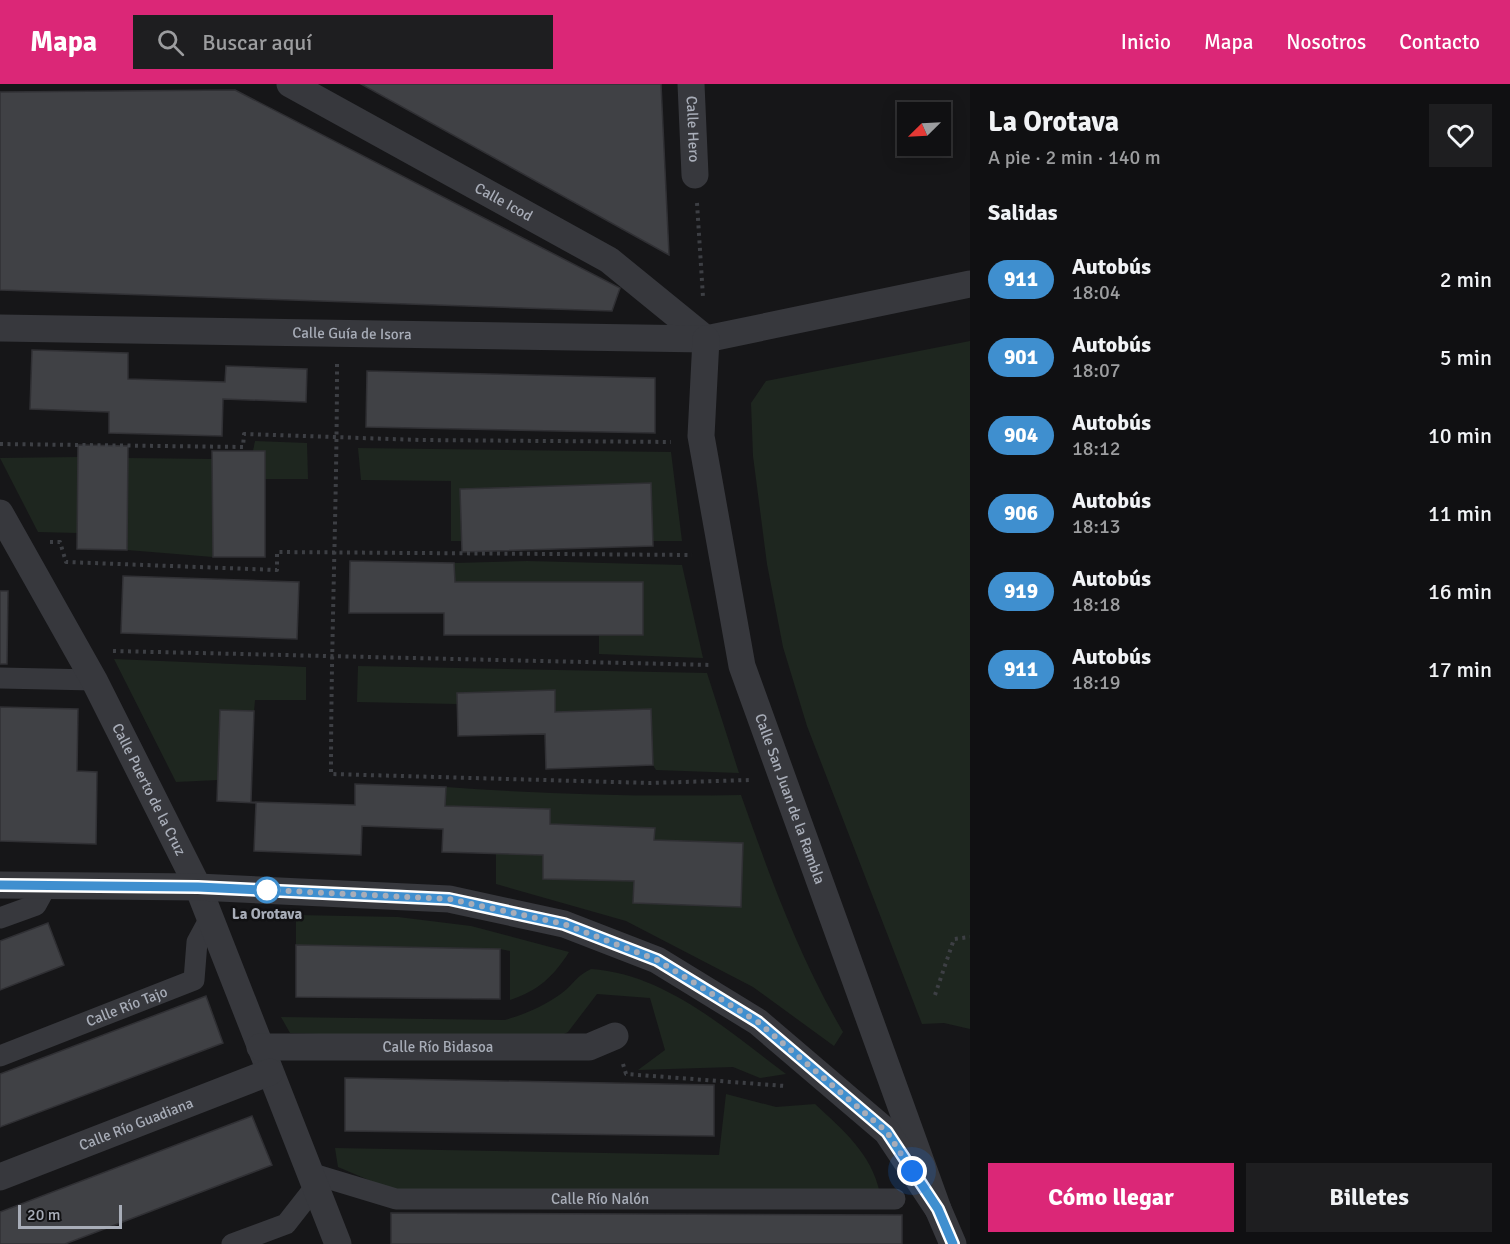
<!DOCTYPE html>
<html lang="es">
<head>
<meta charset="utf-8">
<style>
  body { margin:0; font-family:Signika,sans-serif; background:#1e1e20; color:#f1f3f6; height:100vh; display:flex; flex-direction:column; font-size:22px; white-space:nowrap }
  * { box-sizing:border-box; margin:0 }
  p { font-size:20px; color:#9c9d9f }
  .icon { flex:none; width:33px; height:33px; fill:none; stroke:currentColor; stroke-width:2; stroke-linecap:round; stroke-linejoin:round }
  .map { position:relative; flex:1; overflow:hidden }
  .sheet { display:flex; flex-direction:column; background:#101012; width:540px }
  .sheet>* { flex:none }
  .badge { padding:0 12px; border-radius:20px; font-size:21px; line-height:39px }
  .needle { width:39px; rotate:246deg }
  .tools { position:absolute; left:897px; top:18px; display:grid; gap:12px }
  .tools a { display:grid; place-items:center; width:54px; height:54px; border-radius:0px; background:#101012; box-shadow:0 3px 15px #0003,0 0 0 2px #303032; font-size:30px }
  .scale { position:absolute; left:18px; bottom:15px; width:104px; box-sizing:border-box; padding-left:6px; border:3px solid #a8adb8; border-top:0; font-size:16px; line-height:21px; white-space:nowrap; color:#a8adb8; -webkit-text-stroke:4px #111113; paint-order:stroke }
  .you { position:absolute; width:30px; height:30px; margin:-15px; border:4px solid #fff; border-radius:50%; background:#1a73e8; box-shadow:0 0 0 9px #1a73e833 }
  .map>.badge { position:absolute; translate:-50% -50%; box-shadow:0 0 0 3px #fff }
  h2 { padding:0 18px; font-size:22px; line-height:54px }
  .round { display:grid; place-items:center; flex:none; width:63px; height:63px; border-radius:0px; background:#1e1e20 }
  .head { display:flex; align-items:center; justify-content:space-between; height:102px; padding:0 18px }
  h1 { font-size:28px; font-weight:700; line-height:45px }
  .primary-button { display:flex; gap:12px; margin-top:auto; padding:12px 18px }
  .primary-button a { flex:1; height:69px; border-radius:0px; background:#db2777; color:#fff; font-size:24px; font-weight:700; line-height:69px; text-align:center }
  .primary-button a+a { background:#1e1e20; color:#f1f3f6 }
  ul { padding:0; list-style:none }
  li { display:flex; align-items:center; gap:18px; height:78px; padding:0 18px }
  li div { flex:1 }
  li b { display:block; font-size:22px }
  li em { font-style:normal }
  li .badge { min-width:66px; font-weight:700; text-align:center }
  header { display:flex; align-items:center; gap:36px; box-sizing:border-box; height:84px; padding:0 30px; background:#db2777; color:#fff }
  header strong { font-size:28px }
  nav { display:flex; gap:33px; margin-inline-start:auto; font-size:21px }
  .search { width:420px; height:54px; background:#1e1e20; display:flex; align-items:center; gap:15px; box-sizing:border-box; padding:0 21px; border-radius:0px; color:#9c9d9f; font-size:22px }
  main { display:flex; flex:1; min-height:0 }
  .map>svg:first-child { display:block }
  .green { fill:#1e261f }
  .building { fill:#404145; stroke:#303034; stroke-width:1.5 }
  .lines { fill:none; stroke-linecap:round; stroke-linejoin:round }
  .path { stroke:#3d3f44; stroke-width:4; stroke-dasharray:3 4.5; stroke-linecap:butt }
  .pedestrian { stroke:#37383d; stroke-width:21 }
  .minor { stroke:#37383d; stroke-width:27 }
  .line-casing { stroke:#fff; stroke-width:14 }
  .line { stroke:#3f8fcf; stroke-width:9 }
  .walk { stroke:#a8adb8; stroke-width:6; stroke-dasharray:0 10.8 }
  .stop-dot { fill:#fff; stroke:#3f8fcf; stroke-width:3 }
  .labels { text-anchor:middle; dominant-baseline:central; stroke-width:5; stroke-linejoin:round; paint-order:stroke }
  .street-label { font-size:15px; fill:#a8adb8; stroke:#111113 }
  .stop-label { font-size:15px; font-weight:bold; fill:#a8adb8; stroke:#111113 }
</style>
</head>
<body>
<header>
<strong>Mapa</strong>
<div class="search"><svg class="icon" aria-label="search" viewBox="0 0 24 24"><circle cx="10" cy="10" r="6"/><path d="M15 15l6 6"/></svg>Buscar aquí</div>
<nav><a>Inicio</a><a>Mapa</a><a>Nosotros</a><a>Contacto</a></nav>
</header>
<main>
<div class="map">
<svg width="970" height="1160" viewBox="0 0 970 1160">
  <rect width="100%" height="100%" fill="#161618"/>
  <g class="green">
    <path d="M970,257V945L944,939L922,940L807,642L783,563L767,480L753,372L751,319L766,297Z"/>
    <path d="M255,357L307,359L308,395H265L253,367Z"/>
    <path d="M358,364L671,368L682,457H451V397L361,396Z"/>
    <path d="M78,373L77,449L38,448L0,374Z"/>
    <path d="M128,374L213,375V473L127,466Z"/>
    <path d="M527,477L682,481L703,574L599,570V551H642V498H455L454,479Z"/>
    <path d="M114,575L306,583V616H255L254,627L220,626L218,696L176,698Z"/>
    <path d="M358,582L707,589L739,689L656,686L653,681L651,625L555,628V607L457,609V620L357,618Z"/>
    <path d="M446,703C544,710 643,713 741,711C770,793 799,873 843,948L834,962L753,903L626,837L496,800V769L543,771V795L634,797L633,819L741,823L743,759L654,756V744L550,740V725L445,722Z"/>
    <path d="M296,831L398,833L471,842L569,868C554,892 538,907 510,916V867L500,865L296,861Z"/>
    <path d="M591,885C666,890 728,947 786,990L760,994L733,983L638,986L665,966L650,914L597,910L568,948L548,958L290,949L281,933L505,936C526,930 544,922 562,909C574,900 576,892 591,885Z"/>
    <path d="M726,1010L776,1023L815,1020C844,1047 871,1069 880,1109L397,1108L338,1083L335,1064L719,1071Z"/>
  </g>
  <g class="building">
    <path d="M361,0H661L669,171Z"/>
    <path d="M235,6L620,204L612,227L0,206V8Z"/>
    <path d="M32,266L128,269V295L225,298L226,282L307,285L306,318L223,315L222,352L109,349V328L30,325Z"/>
    <path d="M367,287L655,294V349L366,343Z"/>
    <path d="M78,361L128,362L127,466L77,465Z"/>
    <path d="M212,367H265V473H213Z"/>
    <path d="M651,399L653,462L462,468L460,405Z"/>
    <path d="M350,477L454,479L455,498H643V551H444V529H349Z"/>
    <path d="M123,492L299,498L297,555L121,549Z"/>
    <path d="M0,507H8L7,580H0Z"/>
    <path d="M555,606V628L651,625L653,681L546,685L545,650L458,652L457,609Z"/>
    <path d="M0,623L78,625L77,687L97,688L96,760L0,757Z"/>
    <path d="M220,626L254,627L251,718L355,721V700L446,703L445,722L550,725V740L655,744L654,756L743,759L741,823L633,819L634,797L543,795V771L442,768L443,745L362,742L361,771L254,767L256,719L217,717Z"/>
    <path d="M48,839L64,881L0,906V857Z"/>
    <path d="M296,861L500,865V915L296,913Z"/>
    <path d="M206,912L223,959L0,1043V990Z"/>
    <path d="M345,994L714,1001V1052L345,1047Z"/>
    <path d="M252,1032L272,1081L65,1160H0V1128Z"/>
    <path d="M391,1129L902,1131V1160H391Z"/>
  </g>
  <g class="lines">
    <g class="path">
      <path d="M697,119L703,213"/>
      <path d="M337,280C337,417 331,554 331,690L650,699L750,696"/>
      <path d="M0,360L243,363L244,350L421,356L671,358"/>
      <path d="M50,458H60L66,478L277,486V468L692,471"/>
      <path d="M113,567L712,581"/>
      <path d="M935,911L954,855L970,853"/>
      <path d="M623,980L626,990L785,1002"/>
    </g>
    <g class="pedestrian">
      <path d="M0,594L94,596"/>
      <path d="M0,834L36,821L47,801"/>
      <path id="s1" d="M0,972L194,896L197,858L210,834"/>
      <path id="s2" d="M310,1089L396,1115H895"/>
      <path d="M232,1160L286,1140L315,1103"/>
    </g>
    <g class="minor">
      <path id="s3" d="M290,0L609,176L706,255"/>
      <path id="s4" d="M691,0L695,91"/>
      <path id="s5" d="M0,244L706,255L970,200"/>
      <path id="s6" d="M706,255L701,352L742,582L938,1125L953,1160"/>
      <path id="s7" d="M0,429L94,596L198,803L338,1160"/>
      <path d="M0,801L198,803L449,815L564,840L657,876L758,938L887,1048L938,1125"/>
      <path id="s8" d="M260,963H589L615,952"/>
      <path id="s9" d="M0,1093L270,988"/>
    </g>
  </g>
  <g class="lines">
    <g class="line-casing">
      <path id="line" d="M0,801L198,803L449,815L564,840L657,876L758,938L887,1048L938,1125L953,1160"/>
    </g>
    <use href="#line" class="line"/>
    <path class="walk" d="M267,806L449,815L564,840L657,876L758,938L887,1048L912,1087"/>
  </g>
  <circle class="stop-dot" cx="267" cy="806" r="12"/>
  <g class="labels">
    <g class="street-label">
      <text stroke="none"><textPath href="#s4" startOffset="45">Calle Hero</textPath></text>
      <text stroke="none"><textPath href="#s3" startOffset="244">Calle Icod</textPath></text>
      <text stroke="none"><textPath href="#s5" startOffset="352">Calle Guía de Isora</textPath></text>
      <text stroke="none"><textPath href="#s7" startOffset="314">Calle Puerto de la Cruz</textPath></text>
      <text stroke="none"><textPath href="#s6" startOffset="472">Calle San Juan de la Rambla</textPath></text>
      <text stroke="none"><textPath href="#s1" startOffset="136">Calle Río Tajo</textPath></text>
      <text stroke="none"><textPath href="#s8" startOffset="178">Calle Río Bidasoa</textPath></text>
      <text stroke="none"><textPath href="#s9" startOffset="146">Calle Río Guadiana</textPath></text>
      <text stroke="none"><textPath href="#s2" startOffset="294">Calle Río Nalón</textPath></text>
    </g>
    <g class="stop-label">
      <text x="267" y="830">La Orotava</text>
    </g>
  </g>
</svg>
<div class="tools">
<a><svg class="needle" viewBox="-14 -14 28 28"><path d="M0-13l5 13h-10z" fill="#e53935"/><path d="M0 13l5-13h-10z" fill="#9c9d9f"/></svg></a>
</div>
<div class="scale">20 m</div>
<div class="you" style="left:912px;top:1087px"></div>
</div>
<section class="sheet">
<div class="head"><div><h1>La Orotava</h1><p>A pie · 2 min · 140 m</p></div><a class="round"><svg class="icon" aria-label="heart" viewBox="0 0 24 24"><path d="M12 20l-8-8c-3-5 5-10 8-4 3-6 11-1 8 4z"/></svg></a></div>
<h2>Salidas</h2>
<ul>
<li><span class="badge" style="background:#3f8fcf;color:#fff">911</span><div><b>Autobús</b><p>18:04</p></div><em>2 min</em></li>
<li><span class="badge" style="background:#3f8fcf;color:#fff">901</span><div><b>Autobús</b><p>18:07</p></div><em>5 min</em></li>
<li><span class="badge" style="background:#3f8fcf;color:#fff">904</span><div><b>Autobús</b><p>18:12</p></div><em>10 min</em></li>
<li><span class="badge" style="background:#3f8fcf;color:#fff">906</span><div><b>Autobús</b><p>18:13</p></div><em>11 min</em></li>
<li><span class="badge" style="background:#3f8fcf;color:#fff">919</span><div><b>Autobús</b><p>18:18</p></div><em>16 min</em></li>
<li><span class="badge" style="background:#3f8fcf;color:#fff">911</span><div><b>Autobús</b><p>18:19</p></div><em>17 min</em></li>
</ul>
<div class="primary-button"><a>Cómo llegar</a><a>Billetes</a></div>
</section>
</main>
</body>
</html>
